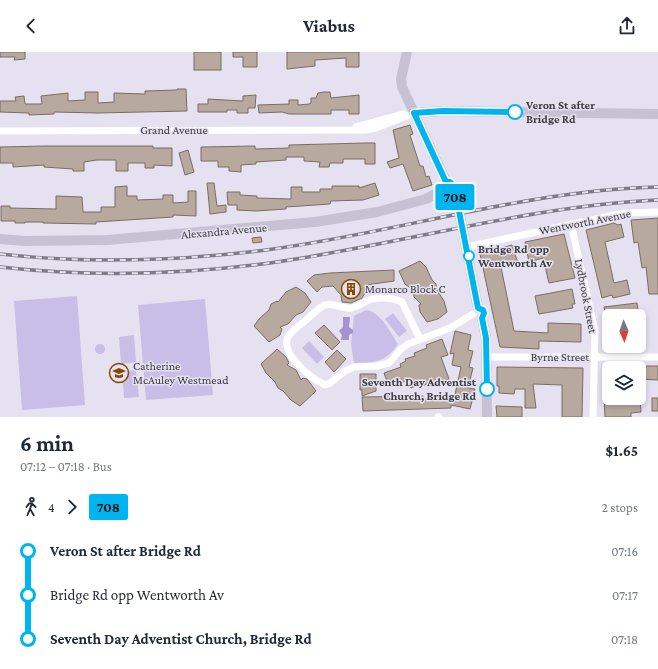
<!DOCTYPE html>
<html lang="en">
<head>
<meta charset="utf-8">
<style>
  body { margin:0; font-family:"Crimson Pro",serif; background:#f2f2f3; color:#1f2937; height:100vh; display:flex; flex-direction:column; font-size:15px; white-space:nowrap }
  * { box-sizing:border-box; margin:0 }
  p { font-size:13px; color:#747a83 }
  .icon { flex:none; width:22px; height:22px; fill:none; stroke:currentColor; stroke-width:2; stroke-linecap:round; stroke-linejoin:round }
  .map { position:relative; height:365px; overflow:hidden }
  .panel { display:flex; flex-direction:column; background:#fff; flex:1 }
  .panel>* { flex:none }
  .badge { padding:0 8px; border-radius:3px; font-size:14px; line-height:26px }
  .needle { width:26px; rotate:178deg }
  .controls { position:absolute; left:602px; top:257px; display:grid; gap:8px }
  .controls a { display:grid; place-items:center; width:44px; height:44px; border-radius:6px; background:#fff; box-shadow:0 2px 6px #0003; font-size:20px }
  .map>.badge { position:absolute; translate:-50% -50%; box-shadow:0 0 0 2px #fff }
  .legs { display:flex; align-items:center; gap:6px; height:44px; padding:0 20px; font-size:13px }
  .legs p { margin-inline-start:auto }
  .overview { display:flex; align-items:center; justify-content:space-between; height:68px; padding:0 20px }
  h1 { font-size:22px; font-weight:700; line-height:30px }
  ul { padding:0 20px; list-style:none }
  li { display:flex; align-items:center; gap:14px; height:44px; font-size:15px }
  li i { display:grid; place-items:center; width:6px; height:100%; margin:0 5px; background:currentColor }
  li i::after { content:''; width:10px; height:10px; margin:-5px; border:3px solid; border-radius:50%; background:#fff }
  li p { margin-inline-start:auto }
  li:first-child i { background:linear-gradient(#0000 50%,currentColor 0) }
  li:last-child i { background:linear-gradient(currentColor 50%,#0000 0) }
  header { display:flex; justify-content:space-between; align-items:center; height:52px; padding:0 20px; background:#fff; font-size:18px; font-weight:700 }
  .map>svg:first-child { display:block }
  .green { fill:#c9bee7 }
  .water { fill:#a593d0 }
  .building { fill:#b7a99e; stroke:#7a6d63 }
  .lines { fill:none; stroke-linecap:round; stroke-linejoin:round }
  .street { stroke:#fff; stroke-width:7 }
  .secondary { stroke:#c7c2d3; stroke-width:10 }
  .rail-casing { stroke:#7d7b85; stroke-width:3.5 }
  .rail { stroke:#e5e1f1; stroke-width:2; stroke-dasharray:6; stroke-linecap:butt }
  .line-1-casing { stroke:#fff; stroke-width:9 }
  .line-1 { stroke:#00b5ef; stroke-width:6 }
  .stop-1-dot { fill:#fff; stroke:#00b5ef; stroke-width:2 }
  .labels { text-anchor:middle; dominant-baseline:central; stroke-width:3; stroke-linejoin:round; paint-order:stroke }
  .stop-label { font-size:12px; font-weight:bold; fill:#3d3c42; stroke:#e5e1f1; text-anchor:start }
  .street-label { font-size:12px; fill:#3d3c42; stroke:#e5e1f1 }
  .poi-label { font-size:12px; fill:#3d3c42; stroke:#e5e1f1; text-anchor:start }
</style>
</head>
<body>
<header><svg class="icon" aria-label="back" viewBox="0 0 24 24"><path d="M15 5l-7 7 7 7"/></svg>Viabus<svg class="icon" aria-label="share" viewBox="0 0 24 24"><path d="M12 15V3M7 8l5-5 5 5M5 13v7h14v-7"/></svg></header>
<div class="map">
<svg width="658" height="365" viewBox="0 0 658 365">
  <rect width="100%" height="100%" fill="#e5e1f1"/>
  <g class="green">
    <path d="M77,244L85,353L22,358L14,249Z"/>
    <path d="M205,247L213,343L146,348L138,253Z"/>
    <path d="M366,258C381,260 390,280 398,292C385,311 376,310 354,311L351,292L354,264Z"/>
    <path d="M393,261L407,279L399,285L385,267Z"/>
    <path d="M134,283L136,310L121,312L119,285Z"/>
    <path d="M309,289L324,305L317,312L302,296Z"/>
    <circle cx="100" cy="297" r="5"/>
    <path d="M136,318L139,345L124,346L122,319Z"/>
  </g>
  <path class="water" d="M343,265H350L349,275L353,278V281L349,283V288H341L342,283L339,279L343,275Z"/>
  <g class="building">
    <path d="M0,0H25V7L14,8L15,5H0Z"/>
    <rect x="194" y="0" width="27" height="18"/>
    <path d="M233,0H257V15H243V5H233Z"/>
    <path d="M287,0H359V15H346V6L315,8V14L287,17Z"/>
    <path d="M177,37H186L187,59L98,61L54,60V62L29,63V61L0,60V49H16L15,45L24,44L25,52H42L41,44L68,41V49L85,48V40H98V51L114,50V41L145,42V39L177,38Z"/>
    <path d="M324,40H330L331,46L359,43V62H349V58H331V62H289L282,60L259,61L258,53L289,52V48H298V53L309,52L311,51V46H316L318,41Z"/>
    <path d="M256,43L255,56H248V61H237V58H227V60H198V52H208V47L243,49V44Z"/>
    <path d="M410,73L413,82L410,83L420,114H423L426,125L429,124L432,133L413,139L403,112L390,116L387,110L399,106L393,78Z"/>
    <path d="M365,91H375V112H365V107H343V111H330L329,115H319L320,110L304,109V105H286V108L256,110V112L241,113V120L229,119V115H218V109H201V95L255,94V97L289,96V93Z"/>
    <path d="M45,94H153V96H172V114L154,113V116H145V111H128V119H116V108H97L84,110V119H73V117L44,115V113L13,115V111H0V95Z"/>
    <path d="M188,98L194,120L185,123L179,101Z"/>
    <path d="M207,131H214L217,154L226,153V160L210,162Z"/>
    <path d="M375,131L379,143L363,148L331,149L330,152L286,155V157L256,159L237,158V153H228L227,140H240V143L257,144V146L291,147V135H302V140H320V137H332V134H359V136Z"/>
    <path d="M127,134V144H137V148L163,147V143H173V151L188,150V139H196V164L173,163V165L96,170V172L43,171V170H25V171H15V169H1V154H10V156L56,157V144L82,145L83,160H101V155H115V135Z"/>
    <path d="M658,166V242H649L646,215L642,216L638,190L634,191L631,168Z"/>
    <path d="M614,171L618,173L621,172L624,185L605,190L614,231L627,228L630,242L613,246L612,243L602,246L586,178Z"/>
    <path d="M564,182L575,226L549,231L543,206L529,210L525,190Z"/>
    <path d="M261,185L262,190L253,191L252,186Z"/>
    <path d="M512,193L518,211L501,215L514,279L548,281V271L581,272V290L539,289V297L500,295L480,202Z"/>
    <path d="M420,209L426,215L432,228L436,232L437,238L444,249L447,260L438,267L427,270L420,260L419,253L421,252L414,245L412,234L409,235L405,232L399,219Z"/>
    <path d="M394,218V229L366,233V239L362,246L351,251L342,250L341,243L333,234L322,235L317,240L307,229L314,223L330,221Z"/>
    <path d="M296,235L305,241L311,250L303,260L296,263L288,272L280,275L282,277L280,283L269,290L254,274L259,267L269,258L271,252L277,249L278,250L286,240Z"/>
    <path d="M572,237L575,252H572L573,256L539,262L535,244Z"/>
    <path d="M637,251L639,264H606L604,255Z"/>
    <path d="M324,273L340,290L332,298L315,281Z"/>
    <path d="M455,279L471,283L468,298L473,299L469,315L473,316L468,336L475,337L470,357L451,353V356L363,359L362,345L423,344V347L443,345L444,347H454L461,315L452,313L454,301L450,302Z"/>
    <path d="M442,287L448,303L441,305L449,327L434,333L433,330L419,335L418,333L411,336L408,328L389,335L384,321L401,315L400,312L406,309L405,307L415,304L414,301L427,296L426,293Z"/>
    <path d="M277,297L286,305L289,311L287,313L296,318L301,328L303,326L307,327L316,339L300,354L291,348L283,339L278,336L275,330L266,321L261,312Z"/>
    <path d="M337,298L346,307L334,320L325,310Z"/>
    <path d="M639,314H658V328L639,327Z"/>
    <path d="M497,315L583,316L582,365H562V333L533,332L536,356H525V337H515L514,342L499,341V334H497Z"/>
    <path d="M360,322H376V339L362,344V338H360Z"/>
    <path d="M604,345L640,346L641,360L631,361V365H605Z"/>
    <rect x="652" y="346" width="6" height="13"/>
    <path d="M496,354L522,355V365H497Z"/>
  </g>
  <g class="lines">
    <g class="street">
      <path d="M356,75L404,62"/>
      <path d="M0,79L365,78L376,76L414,61"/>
      <path d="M571,172L595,279L593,365"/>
      <path d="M467,195L624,161L658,160"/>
      <path d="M420,287L402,250C394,246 381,245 372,247C365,249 359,254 352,256C343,258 335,250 325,253C318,256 312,263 306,268C300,273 291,279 288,285C280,302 312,327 325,333L330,331L345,319L354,315L377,314L389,311L401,297L408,292L450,276L473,262"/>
      <path d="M487,305H658"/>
      <path d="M438,365H439"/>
    </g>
    <g class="secondary">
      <path d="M407,0L401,27L402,35L446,129"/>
      <path d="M414,61L443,59L658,62"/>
      <path d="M451,140L455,145L458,154L478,256"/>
      <path d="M0,187L25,189L107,188L315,170L377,160L426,147L443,138"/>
      <path d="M482,266L486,286L487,365"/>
    </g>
    <g class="rail-casing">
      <g id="rail">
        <path d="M0,202C89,212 178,209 266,198C397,181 525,138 658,135"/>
        <path d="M0,215C90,225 180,223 270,211C399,193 527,154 658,148"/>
      </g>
    </g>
    <use href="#rail" class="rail"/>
  </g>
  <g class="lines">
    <g class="line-1-casing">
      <path id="line-1" d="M487,337L486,286L482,266L484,261L483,258L478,256L458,154L455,145L451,140L454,134L450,130H446L414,61L443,59L515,60"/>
    </g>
    <use href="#line-1" class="line-1"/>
  </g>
  <defs>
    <g id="building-ring" transform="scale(1)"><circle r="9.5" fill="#e5e1f1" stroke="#854a02" stroke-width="1.5"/><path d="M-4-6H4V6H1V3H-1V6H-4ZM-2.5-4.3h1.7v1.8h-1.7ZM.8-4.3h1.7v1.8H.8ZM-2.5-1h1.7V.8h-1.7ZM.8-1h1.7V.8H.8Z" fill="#854a02"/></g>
    <g id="school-ring" transform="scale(1)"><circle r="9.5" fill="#e5e1f1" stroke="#854a02" stroke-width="1.5"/><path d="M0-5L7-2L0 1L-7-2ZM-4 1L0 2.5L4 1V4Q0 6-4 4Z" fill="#854a02"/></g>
  </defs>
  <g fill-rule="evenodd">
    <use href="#building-ring" x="351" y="237"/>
    <use href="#school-ring" x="119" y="321"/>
  </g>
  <g class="stop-1-dot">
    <circle cx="515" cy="60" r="7"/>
    <circle cx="469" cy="204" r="5"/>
    <circle cx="487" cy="337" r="7"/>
  </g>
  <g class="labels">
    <g class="stop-label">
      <text x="526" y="53">Veron St after<tspan x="526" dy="14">Bridge Rd</tspan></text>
      <text x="478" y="197">Bridge Rd opp<tspan x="478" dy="14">Wentworth Av</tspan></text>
      <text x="476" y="330" text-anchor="end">Seventh Day Adventist<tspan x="476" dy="14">Church, Bridge Rd</tspan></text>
    </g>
    <g class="street-label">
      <text x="174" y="78">Grand Avenue</text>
      <text transform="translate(585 170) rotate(-11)">Wentworth Avenue</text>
      <text transform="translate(224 179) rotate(-5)">Alexandra Avenue</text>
      <text transform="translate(586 244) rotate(79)">Lydbrook Street</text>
      <text x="560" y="305">Byrne Street</text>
    </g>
    <g class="poi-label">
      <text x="365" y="237">Monarco Block C</text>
      <text x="133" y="314">Catherine<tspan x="133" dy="14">McAuley Westmead</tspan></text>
    </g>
  </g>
</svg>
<div class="controls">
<a><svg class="needle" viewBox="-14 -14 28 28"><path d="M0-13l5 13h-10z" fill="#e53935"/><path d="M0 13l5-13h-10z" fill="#747a83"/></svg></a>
<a><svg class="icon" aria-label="layers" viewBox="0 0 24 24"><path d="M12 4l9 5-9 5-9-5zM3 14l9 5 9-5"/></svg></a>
</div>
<b class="badge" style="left:455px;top:145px;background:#00b5ef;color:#111">708</b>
</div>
<section class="panel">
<div class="overview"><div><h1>6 min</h1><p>07:12 – 07:18 · Bus</p></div><b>$1.65</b></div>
<div class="legs"><svg class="icon" aria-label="walk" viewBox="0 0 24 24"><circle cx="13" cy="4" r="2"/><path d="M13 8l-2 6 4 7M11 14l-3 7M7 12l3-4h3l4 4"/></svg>4<svg class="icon" aria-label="forward" viewBox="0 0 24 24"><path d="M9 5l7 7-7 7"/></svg><b class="badge" style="background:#00b5ef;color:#111">708</b><p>2 stops</p></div>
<ul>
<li><i style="color:#00b5ef"></i><b>Veron St after Bridge Rd</b><p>07:16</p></li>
<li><i style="color:#00b5ef"></i><span>Bridge Rd opp Wentworth Av</span><p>07:17</p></li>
<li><i style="color:#00b5ef"></i><b>Seventh Day Adventist Church, Bridge Rd</b><p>07:18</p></li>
</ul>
</section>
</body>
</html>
